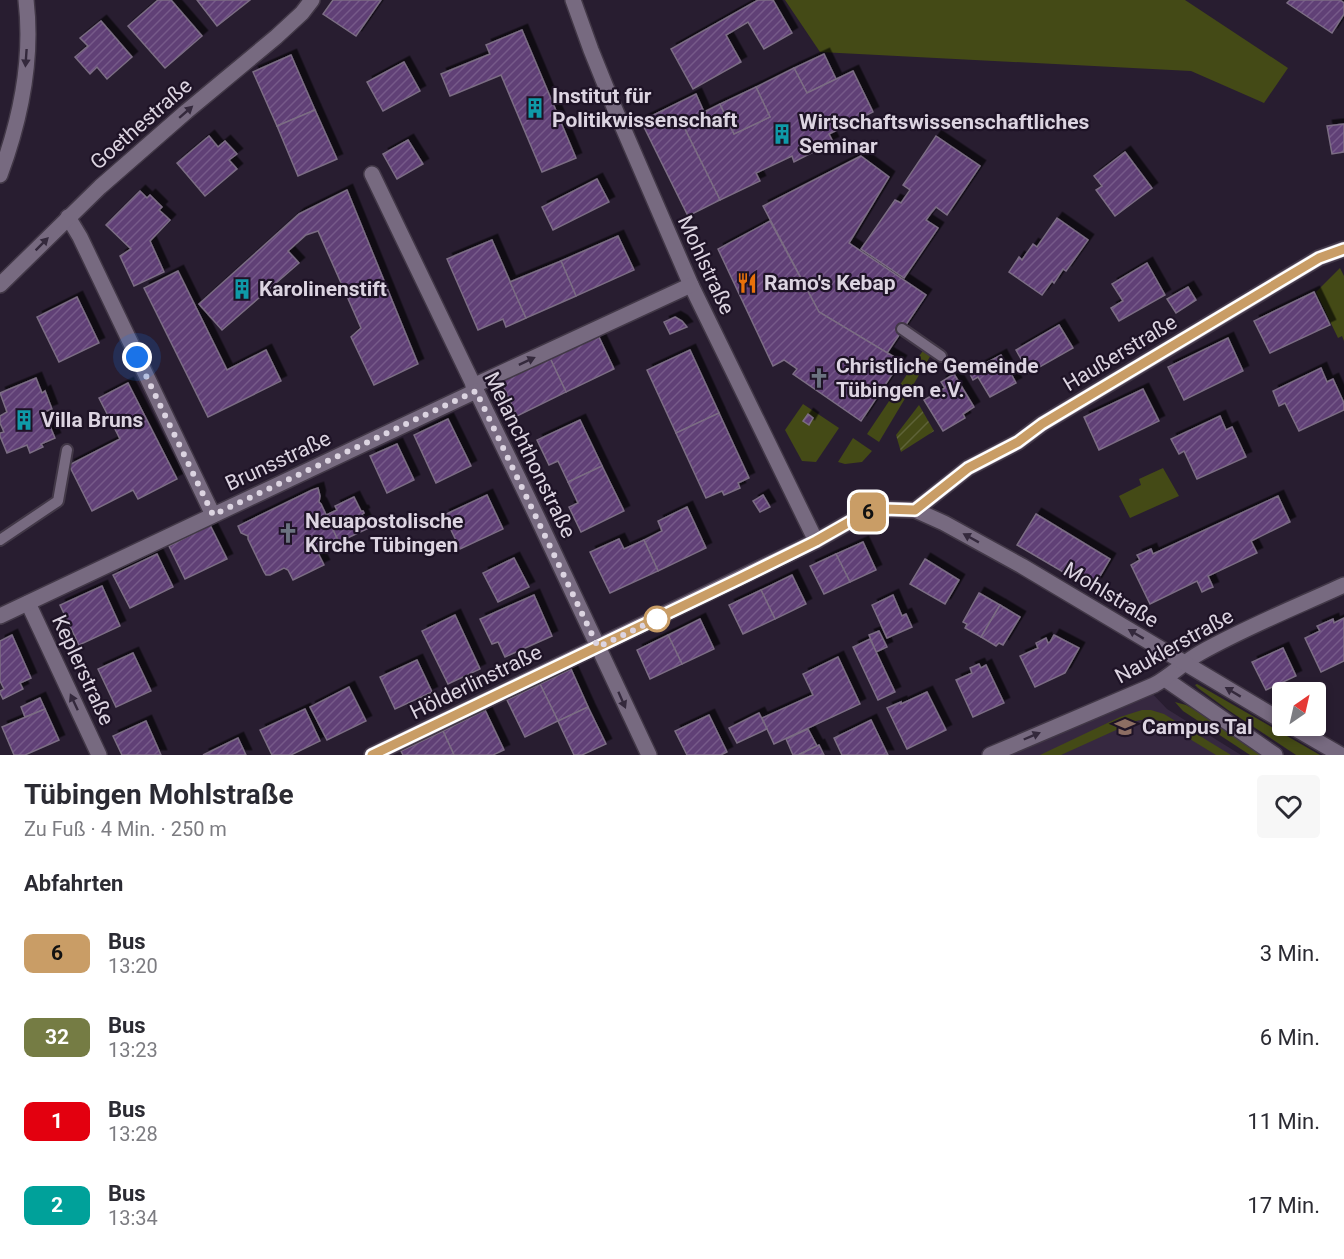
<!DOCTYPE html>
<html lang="de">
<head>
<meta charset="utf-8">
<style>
  body { margin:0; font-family:Roboto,sans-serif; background:#f7f7f7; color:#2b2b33; height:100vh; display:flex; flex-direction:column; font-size:22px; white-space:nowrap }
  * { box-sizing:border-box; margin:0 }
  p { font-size:20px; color:#7c7c81 }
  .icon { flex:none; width:33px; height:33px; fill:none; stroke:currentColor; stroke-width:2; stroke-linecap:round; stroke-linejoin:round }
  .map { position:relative; height:755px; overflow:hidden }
  .panel { display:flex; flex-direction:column; background:#fff; flex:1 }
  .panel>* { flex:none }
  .badge { padding:0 12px; border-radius:9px; font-size:21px; line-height:39px }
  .needle { width:39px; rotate:34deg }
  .tools { position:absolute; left:1272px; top:682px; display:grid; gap:12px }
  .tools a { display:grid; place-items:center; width:54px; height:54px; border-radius:6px; background:#fff; box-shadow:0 3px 9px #0003; font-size:30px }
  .you { position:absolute; width:30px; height:30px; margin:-15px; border:4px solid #fff; border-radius:50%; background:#1a73e8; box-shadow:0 0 0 9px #1a73e833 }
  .map>.badge { position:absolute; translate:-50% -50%; box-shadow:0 0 0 3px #fff }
  h2 { padding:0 24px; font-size:22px; line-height:54px }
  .round { display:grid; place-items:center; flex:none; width:63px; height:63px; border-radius:6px; background:#f7f7f7 }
  .summary { display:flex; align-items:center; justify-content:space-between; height:102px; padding:0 24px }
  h1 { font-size:28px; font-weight:700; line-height:45px }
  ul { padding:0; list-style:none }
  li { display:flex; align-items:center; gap:18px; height:84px; padding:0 24px }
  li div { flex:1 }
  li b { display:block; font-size:22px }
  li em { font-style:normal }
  li .badge { min-width:66px; font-weight:700; text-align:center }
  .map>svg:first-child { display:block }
  .built { fill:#362840 }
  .green { fill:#444a16 }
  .garden { fill:url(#garden-furrows) }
  .building { fill:url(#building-hatch); stroke:#7b6d84; stroke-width:1.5; filter:url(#shadow) }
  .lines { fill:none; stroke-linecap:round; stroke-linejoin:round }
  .service-casing { stroke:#423847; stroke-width:14 }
  .minor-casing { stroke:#423847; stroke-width:18 }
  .secondary-casing { stroke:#423847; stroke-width:18 }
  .service { stroke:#776a80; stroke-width:10 }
  .minor { stroke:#776a80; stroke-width:15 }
  .secondary { stroke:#776a80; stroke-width:15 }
  .oneway { fill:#34293c }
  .line-casing { stroke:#fff; stroke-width:14 }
  .line { stroke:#c99d66; stroke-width:9 }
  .walk { stroke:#dcd4e1; stroke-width:6; stroke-dasharray:0 10.8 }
  .stop-dot { fill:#fff; stroke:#c99d66; stroke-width:3 }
  .labels { text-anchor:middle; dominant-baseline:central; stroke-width:4.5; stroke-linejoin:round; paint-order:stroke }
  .poi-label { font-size:21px; font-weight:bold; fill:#dcd4e1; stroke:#1e1326; text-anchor:start }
  .street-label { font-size:21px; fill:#dcd4e1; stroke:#1e1326 }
</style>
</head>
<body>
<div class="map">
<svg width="1344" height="755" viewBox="0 0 1344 755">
  <defs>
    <pattern id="garden-furrows" width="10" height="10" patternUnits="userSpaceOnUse" patternTransform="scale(1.5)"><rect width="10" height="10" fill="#444a16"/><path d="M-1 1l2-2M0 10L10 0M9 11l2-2" fill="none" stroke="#5e6338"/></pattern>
    <pattern id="building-hatch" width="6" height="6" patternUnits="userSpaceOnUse" patternTransform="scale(1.5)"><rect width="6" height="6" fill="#603f76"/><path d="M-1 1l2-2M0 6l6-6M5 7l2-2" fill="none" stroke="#765a89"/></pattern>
    <filter id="shadow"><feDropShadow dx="5.5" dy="-5.5" stdDeviation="0" flood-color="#0009"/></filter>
  </defs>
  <rect width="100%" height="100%" fill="#281d30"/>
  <path class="built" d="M1147,688L1167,709L1241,755H990Z"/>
  <g class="green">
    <path d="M785,0H1185L1288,68L1264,103L1191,71L820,52Z"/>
    <path d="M1340,268L1344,276V341L1342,336L1338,338L1316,292Z"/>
    <path d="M924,349L931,355L879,442L867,434Z"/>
    <path d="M803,404L839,428L816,462L802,461L785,430Z"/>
    <path d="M853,438L872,451L862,462L845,464L838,462Z"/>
    <path d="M1163,468L1179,496L1130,518L1119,496L1141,485L1139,479Z"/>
    <path d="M1197,684L1320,755H1296L1228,710L1198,688L1195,685Z"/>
    <path d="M1175,702L1186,705L1197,711L1263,755H1250L1183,711Z"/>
    <path d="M1142,710H1151L1164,714L1231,755H1216L1162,722C1153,718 1146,719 1136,721L1061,755H1040L1120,717Z"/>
  </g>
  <path class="garden" d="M919,405L934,431L901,452L896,435Z"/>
  <g class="building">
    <path d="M158,0H171L202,36L165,68L128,26Z"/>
    <path d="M197,0H250L217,26Z"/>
    <path d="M333,0H381L356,36L323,14Z"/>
    <path d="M758,0H773L792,33L764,49L748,22L726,35L741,62L693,89L671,49Z"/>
    <path d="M1290,0H1340L1344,3V14L1332,33L1287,3Z"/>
    <path d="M101,21L132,57L107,79L97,67L90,74L75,57L88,46L80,38Z"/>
    <path d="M522,30L576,158L542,172L501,75L450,96L441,74L490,54L486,45Z"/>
    <path d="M824,54L836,79L807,93L794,68Z"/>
    <path d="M291,55L315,110L277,126L253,72Z"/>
    <path d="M404,62L420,91L383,111L367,82Z"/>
    <path d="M794,68L807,93L853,71L873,112L829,134L833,142L794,162L792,156L756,173L760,181L720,200L682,123L720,104L734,134L770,117L756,87Z"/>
    <path d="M756,87L770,117L734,134L720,104Z"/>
    <path d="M696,94L704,112L682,123L720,200L688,216L641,121Z"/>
    <path d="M315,110L337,159L298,176L277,126Z"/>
    <path d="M1344,124V152L1332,154L1327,126Z"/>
    <path d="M209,136L218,147L225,141L237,154L229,160L237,169L205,196L177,163Z"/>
    <path d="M936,136L980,166L947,215L936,207L931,213L926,220L938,228L904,278L861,249L895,200L901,203L910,190L903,185Z"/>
    <path d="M408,140L423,164L397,179L383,154Z"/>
    <path d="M1125,152L1152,188L1115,216L1096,190L1102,186L1094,176Z"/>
    <path d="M861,156L889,177L849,243L926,295L887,353L819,312L763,206Z"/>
    <path d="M597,179L609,202L553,230L542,207Z"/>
    <path d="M347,190L418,364L374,385L351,337L361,328L318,231L306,235L288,251L299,263L222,330L199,304L299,214Z"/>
    <path d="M140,191L147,198L150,195L162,207L159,210L170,220L150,241L164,272L134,286L120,256L131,249L106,225Z"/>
    <path d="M1057,218L1088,240L1066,271L1063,269L1054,283L1052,281L1042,295L1009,272L1019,257L1022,260L1033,244L1037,247Z"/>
    <path d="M770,221L819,312L901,361L861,421L793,374L797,369L784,360L773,366L718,249Z"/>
    <path d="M618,236L634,270L576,296L561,261Z"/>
    <path d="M492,240L526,318L506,327L503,319L478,330L447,259Z"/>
    <path d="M561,261L576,296L526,318L510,282Z"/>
    <path d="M1147,263L1165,295L1119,321L1111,308L1123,301L1112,284Z"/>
    <path d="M178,271L227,370L266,350L281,381L208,417L144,288Z"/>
    <path d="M1188,287L1196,300L1176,313L1167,299Z"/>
    <path d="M1314,292L1330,325L1270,353L1254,321Z"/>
    <path d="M77,297L99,343L59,362L37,317Z"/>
    <path d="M675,317L682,321L687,327L670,334L664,322Z"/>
    <path d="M1059,325L1073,348L1029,373L1016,350Z"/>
    <path d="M598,335L614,369L566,392L550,358Z"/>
    <path d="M1228,338L1243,371L1184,400L1168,367Z"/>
    <path d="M690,350L719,413L676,433L647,370Z"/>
    <path d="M1001,355L1016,383L990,397L978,377L973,380L969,372Z"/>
    <path d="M550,358L566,392L517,416L501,381Z"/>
    <path d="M1321,368L1327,382L1333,379L1344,403V410L1299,431L1285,403L1279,406L1273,391Z"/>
    <path d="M954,374L974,407L963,414L965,418L943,431L924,400L945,388L941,382Z"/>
    <path d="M36,378L42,393L45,391L52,409L44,412L55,438L41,444L43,447L30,453L27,445L7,453L0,436V433L4,432L0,423V416L7,412L0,393Z"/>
    <path d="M128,383L177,479L138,499L133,490L92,511L69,465L120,439L99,398Z"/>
    <path d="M1143,389L1159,421L1099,450L1084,417Z"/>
    <path d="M719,413L749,478L738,483L740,488L724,495L722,491L706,498L676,433Z"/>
    <path d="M808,414L813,418L809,425L803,421Z"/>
    <path d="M1220,416L1226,430L1232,427L1246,457L1197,479L1184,451L1179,454L1171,439Z"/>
    <path d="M448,419L471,466L436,483L414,435Z"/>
    <path d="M580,420L602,466L568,482L558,461L549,465L537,440Z"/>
    <path d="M397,444L414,480L387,493L370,456Z"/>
    <path d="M602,466L624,511L581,532L569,507L578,503L568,482Z"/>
    <path d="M318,488L320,496L319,502L321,504L339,542L320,551L319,555L324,565L293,580L288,570L284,568L270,575H266L264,572L248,539V536L241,533L238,526L312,490Z"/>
    <path d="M487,495L503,529L460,549L444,515Z"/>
    <path d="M763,495L770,507L760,512L753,501Z"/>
    <path d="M1278,496L1290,522L1251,541L1257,553L1208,576L1213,587L1208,589L1202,592L1197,581L1150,604L1131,565L1140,560L1137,555L1151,549L1153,554Z"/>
    <path d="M354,497L361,511H363L364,513L362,514L369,528L339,542L326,515L337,510L335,506Z"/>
    <path d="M687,507L706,548L658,571L644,540L662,531L658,521Z"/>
    <path d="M1036,514L1110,559L1096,583L1067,565L1063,572L1017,545Z"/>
    <path d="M210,525L227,559L185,579L169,546Z"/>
    <path d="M619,539L624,549L644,540L658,571L610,593L590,552Z"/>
    <path d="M863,542L876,570L850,582L836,554Z"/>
    <path d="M157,554L173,587L130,608L113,575Z"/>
    <path d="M836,554L850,582L824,594L810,566Z"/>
    <path d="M514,558L529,587L498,602L483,573Z"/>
    <path d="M925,559L959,580L945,604L910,584Z"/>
    <path d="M792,575L806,604L775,619L761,590Z"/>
    <path d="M102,586L120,626L79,645L60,605Z"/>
    <path d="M761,590L775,619L743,634L729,605Z"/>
    <path d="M979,593L1000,605L981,637L965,628L967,624L963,622Z"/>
    <path d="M534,595L552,636L505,657L498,642L492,644L480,619Z"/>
    <path d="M893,595L902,616L906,614L912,627L887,638L872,605Z"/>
    <path d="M1000,605L1020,617L1003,645L999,643L996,646L981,637Z"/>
    <path d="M455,615L480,669L448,684L422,631Z"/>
    <path d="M1344,618V661L1321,672L1305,638L1320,631L1317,626L1333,619L1334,623Z"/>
    <path d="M700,619L714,649L682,664L668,635Z"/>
    <path d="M879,631L887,647L876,652L869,635Z"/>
    <path d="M12,635L31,678L20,683L23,689L3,699L0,693V691L4,689L0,681V641Z"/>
    <path d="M668,635L682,664L650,679L637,650Z"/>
    <path d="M1054,635L1079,648L1065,673L1035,687L1020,656L1038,648L1036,643L1046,638L1048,643L1050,642Z"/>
    <path d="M870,639L895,692L878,700L853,647Z"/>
    <path d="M1283,648L1296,676L1266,690L1252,662Z"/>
    <path d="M133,653L151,691L116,707L98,669Z"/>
    <path d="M838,657L860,704L774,744L762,718L813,695L803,674Z"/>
    <path d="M417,660L432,692L395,709L380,677Z"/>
    <path d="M979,664L981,668L986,665L1004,703L973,717L956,680L972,673L970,668Z"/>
    <path d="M571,669L588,707L558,721L540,684Z"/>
    <path d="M540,684L558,721L525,737L507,700Z"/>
    <path d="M349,687L366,721L327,740L310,707Z"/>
    <path d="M927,692L946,730L907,749L887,708L901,702V704Z"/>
    <path d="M40,698L45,709L25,717L21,707Z"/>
    <path d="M588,707L606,744L582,755H574L558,721Z"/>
    <path d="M45,709L59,740L25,755H14L2,727Z"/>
    <path d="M305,709L320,741L291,755H272L260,730Z"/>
    <path d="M485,710L504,750L493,755H454L443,731Z"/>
    <path d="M759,713L767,729L737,743L729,728Z"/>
    <path d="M709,715L727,752L721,755H687L675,731Z"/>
    <path d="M871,720L888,755H842L834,738Z"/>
    <path d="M146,721L161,755H122L113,736Z"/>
    <path d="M808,729L817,746L798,755H793L786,739Z"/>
    <path d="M443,731L454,755H403L401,751Z"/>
    <path d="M238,738L246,755H203Z"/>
    <path d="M819,745L824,755H798Z"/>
  </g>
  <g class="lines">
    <g class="service-casing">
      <g id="service">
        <path d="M902,329L941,356"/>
        <path d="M0,540L58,501L67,450"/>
      </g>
    </g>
    <g class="minor-casing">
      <g id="minor">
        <path d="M573,0L591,50L614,107L691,285L816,541"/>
        <path d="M372,174L539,521L649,755"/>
        <path d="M0,175C20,121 33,59 26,0"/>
        <path d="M68,217L80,237L213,515"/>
        <path d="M0,285L100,187L187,111L276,37L302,13L312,0"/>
        <path d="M473,386L691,285"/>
        <path d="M915,510L968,468L1018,442L1042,424L1319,258L1344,249"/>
        <path d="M28,603L99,755"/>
        <path d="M0,616L476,391"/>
        <path d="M1165,679L1275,755"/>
        <path d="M990,755L1154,685C1171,676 1184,662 1200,653C1246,627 1296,607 1344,585"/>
      </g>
    </g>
    <g class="secondary-casing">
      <g id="secondary">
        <path d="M1291,726L1341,755"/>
        <path d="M372,755L816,541L867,512L884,509L915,510L944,523L1022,566L1282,721"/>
      </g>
    </g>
    <use href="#service" class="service"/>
    <use href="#minor" class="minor"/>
    <use href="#secondary" class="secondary"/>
  </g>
  <defs><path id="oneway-solid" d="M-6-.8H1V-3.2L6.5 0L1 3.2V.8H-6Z" transform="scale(1.5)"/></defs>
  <g class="oneway">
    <use href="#oneway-solid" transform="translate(26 58) rotate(94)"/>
    <use href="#oneway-solid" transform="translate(186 112) rotate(-41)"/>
    <use href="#oneway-solid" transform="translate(42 244) rotate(-45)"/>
    <use href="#oneway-solid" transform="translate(527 361) rotate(-25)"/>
    <use href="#oneway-solid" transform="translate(971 538) rotate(-151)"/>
    <use href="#oneway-solid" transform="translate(1136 634) rotate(-149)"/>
    <use href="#oneway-solid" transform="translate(1233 692) rotate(-149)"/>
    <use href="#oneway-solid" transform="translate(622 700) rotate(66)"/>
    <use href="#oneway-solid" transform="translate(74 702) rotate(-115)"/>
    <use href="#oneway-solid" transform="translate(1032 736) rotate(-23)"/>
  </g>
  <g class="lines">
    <g class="line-casing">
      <path id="line" d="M372,755L739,579L816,541L867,512L884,509L915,510L968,468L1018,442L1042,424L1319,258L1344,249"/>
    </g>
    <use href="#line" class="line"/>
    <path class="walk" d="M137,357L213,515L476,391L598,647L657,619"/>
  </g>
  <defs>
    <g id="building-bare" transform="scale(1.62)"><path d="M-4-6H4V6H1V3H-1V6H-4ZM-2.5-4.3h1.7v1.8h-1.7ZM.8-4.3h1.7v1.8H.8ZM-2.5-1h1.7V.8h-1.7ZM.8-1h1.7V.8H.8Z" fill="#0f9aa8" stroke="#1e1326" stroke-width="2.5" paint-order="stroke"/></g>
    <g id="restaurant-bare" transform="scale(1.62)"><path d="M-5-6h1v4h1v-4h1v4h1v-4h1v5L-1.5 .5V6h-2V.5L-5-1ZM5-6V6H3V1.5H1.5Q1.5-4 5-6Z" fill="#e8710a" stroke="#1e1326" stroke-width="2.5" paint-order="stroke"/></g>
    <g id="church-bare" transform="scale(1.62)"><path d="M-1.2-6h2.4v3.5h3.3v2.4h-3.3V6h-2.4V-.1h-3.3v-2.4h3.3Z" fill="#6b7280" stroke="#1e1326" stroke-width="2.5" paint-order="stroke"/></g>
    <g id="university-bare" transform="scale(1.62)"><path d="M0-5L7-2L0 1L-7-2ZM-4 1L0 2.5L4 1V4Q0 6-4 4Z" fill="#8d6e63" stroke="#1e1326" stroke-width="2.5" paint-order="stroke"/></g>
  </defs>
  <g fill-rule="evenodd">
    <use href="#building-bare" x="535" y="108"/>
    <use href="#building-bare" x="782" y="134"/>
    <use href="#restaurant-bare" x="747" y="283"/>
    <use href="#building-bare" x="242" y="289"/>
    <use href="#church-bare" x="819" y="378"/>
    <use href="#building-bare" x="24" y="420"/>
    <use href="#church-bare" x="288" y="533"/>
    <use href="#university-bare" x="1125" y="727"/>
  </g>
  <circle class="stop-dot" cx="657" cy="619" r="12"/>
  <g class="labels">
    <g class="poi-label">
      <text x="552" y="96">Institut für<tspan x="552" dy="24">Politikwissenschaft</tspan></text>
      <text x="799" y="122">Wirtschaftswissenschaftliches<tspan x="799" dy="24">Seminar</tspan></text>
      <text x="764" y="283">Ramo's Kebap</text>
      <text x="259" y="289">Karolinenstift</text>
      <text x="836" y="366">Christliche Gemeinde<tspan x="836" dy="24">Tübingen e.V.</tspan></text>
      <text x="41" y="420">Villa Bruns</text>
      <text x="305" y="521">Neuapostolische<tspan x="305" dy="24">Kirche Tübingen</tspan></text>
      <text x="1142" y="727">Campus Tal</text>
    </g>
    <g class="street-label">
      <text transform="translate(141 124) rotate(-41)">Goethestraße</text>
      <text transform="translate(706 265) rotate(65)">Mohlstraße</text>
      <text transform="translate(1120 353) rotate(-31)">Haußerstraße</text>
      <text transform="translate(530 455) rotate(64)">Melanchthonstraße</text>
      <text transform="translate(278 461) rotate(-25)">Brunsstraße</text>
      <text transform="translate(1111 595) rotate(31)">Mohlstraße</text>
      <text transform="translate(1174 646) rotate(-29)">Nauklerstraße</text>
      <text transform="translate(83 670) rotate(65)">Keplerstraße</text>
      <text transform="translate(476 682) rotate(-26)">Hölderlinstraße</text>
    </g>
  </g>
</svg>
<div class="tools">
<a><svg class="needle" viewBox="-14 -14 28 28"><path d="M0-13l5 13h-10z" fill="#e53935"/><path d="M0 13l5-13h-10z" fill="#7c7c81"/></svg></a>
</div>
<div class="you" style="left:137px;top:357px"></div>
<b class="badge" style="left:868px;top:512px;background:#c99d66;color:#111">6</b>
</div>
<section class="panel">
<div class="summary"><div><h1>Tübingen Mohlstraße</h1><p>Zu Fuß · 4 Min. · 250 m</p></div><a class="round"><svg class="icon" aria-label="heart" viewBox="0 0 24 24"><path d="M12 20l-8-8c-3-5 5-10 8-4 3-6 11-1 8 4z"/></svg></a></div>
<h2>Abfahrten</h2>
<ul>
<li><span class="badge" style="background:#c99d66;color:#111">6</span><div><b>Bus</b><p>13:20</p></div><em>3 Min.</em></li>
<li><span class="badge" style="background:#757c44;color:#fff">32</span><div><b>Bus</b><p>13:23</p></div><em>6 Min.</em></li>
<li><span class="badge" style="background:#e3000f;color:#fff">1</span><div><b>Bus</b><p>13:28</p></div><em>11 Min.</em></li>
<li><span class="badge" style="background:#00a19a;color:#fff">2</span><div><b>Bus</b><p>13:34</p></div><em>17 Min.</em></li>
</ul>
</section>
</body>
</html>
